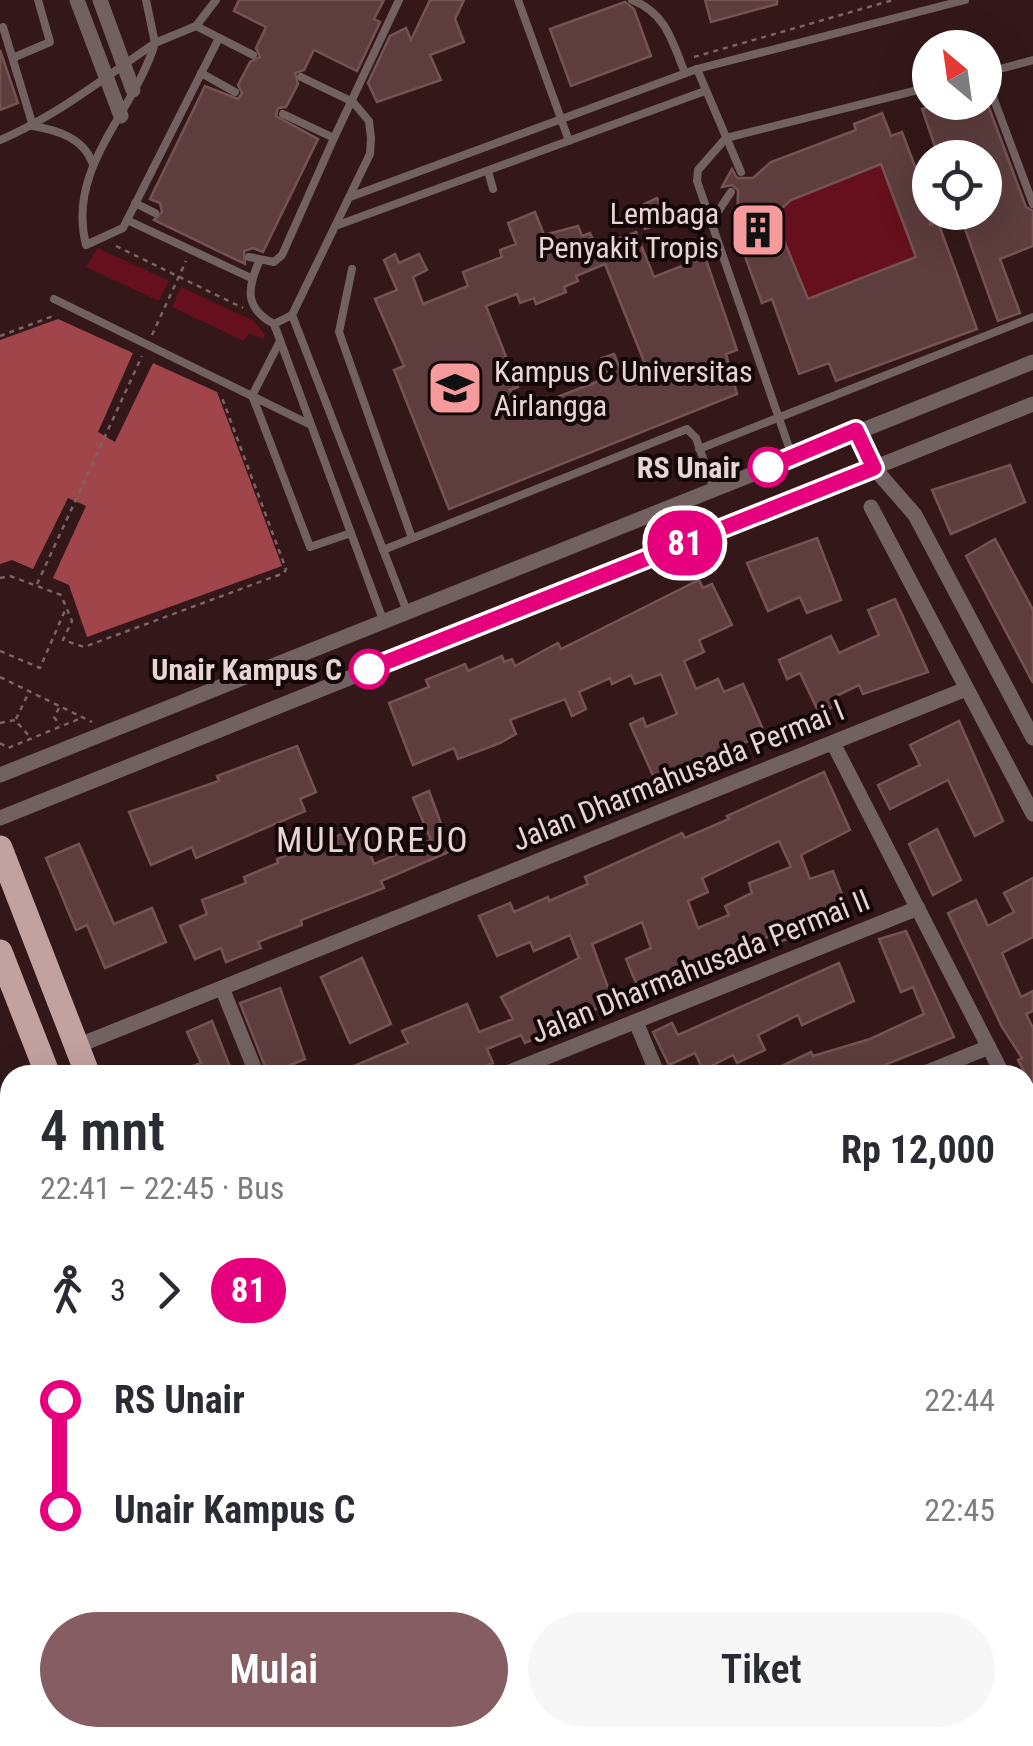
<!DOCTYPE html>
<html lang="id">
<head>
<meta charset="utf-8">
<style>
  body { margin:0; font-family:"Roboto Condensed",sans-serif; background:#f7f7f7; color:#2b2b33; height:100vh; display:flex; flex-direction:column; font-size:38px; white-space:nowrap }
  * { box-sizing:border-box; margin:0 }
  p { font-size:32px; color:#7c7c81 }
  .icon { flex:none; width:55px; height:55px; fill:none; stroke:currentColor; stroke-width:2; stroke-linecap:round; stroke-linejoin:round }
  .map { position:relative; flex:1; overflow:hidden }
  .sheet { position:absolute; left:0px; top:1065px; width:1035px; height:682px; display:flex; flex-direction:column; background:#fff; border-radius:30px 30px 0 0; box-shadow:0 10px 40px #0002 }
  .sheet>* { flex:none }
  .badge { padding:0 20px; border-radius:32px; font-size:35px; line-height:65px }
  .needle { width:65px; rotate:331deg }
  .tools { position:absolute; left:912px; top:30px; display:grid; gap:20px }
  .tools a { display:grid; place-items:center; width:90px; height:90px; border-radius:50%; background:#fff; box-shadow:0 10px 40px #0002; font-size:50px }
  .map>.badge { position:absolute; translate:-50% -50%; box-shadow:0 0 0 5px #fff }
  .legs { display:flex; align-items:center; gap:15px; height:110px; padding:0 40px; font-size:32px }
  .legs p { margin-inline-start:auto }
  .head { display:flex; align-items:center; justify-content:space-between; height:170px; padding:0 40px }
  h1 { font-size:55px; font-weight:600; line-height:75px }
  .primary-button { display:flex; gap:20px; margin-top:auto; padding:20px 40px }
  .primary-button a { flex:1; height:115px; border-radius:60px; background:#865d62; color:#fff; font-size:40px; font-weight:600; line-height:115px; text-align:center }
  .primary-button a+a { background:#f7f7f7; color:#2b2b33 }
  ul { padding:0 40px; list-style:none }
  li { display:flex; align-items:center; gap:35px; height:110px; font-size:38px }
  li i { display:grid; place-items:center; width:15px; height:100%; margin:0 12px; background:currentColor }
  li i::after { content:''; width:25px; height:25px; margin:-12px; border:8px solid; border-radius:50%; background:#fff }
  li p { margin-inline-start:auto }
  li:first-child i { background:linear-gradient(#0000 50%,currentColor 0) }
  li:last-child i { background:linear-gradient(currentColor 50%,#0000 0) }
  .map>svg:first-child { display:block }
  .green { fill:#660f1d }
  .water { fill:#a0464b }
  .building { fill:#5d3d3d; stroke:#755353; stroke-width:2.5; fill-rule:evenodd }
  .lines { fill:none; stroke-linecap:round; stroke-linejoin:round }
  .path { stroke:#7c6364; stroke-width:2.5; stroke-dasharray:5 5; stroke-linecap:butt }
  .lane { stroke:#716161; stroke-width:8 }
  .street { stroke:#716161; stroke-width:15 }
  .secondary { stroke:#9f8685; stroke-width:20 }
  .primary { stroke:#c2a2a1; stroke-width:25 }
  .line-1-casing { stroke:#fff; stroke-width:22 }
  .line-1 { stroke:#e6007e; stroke-width:15 }
  .stop-1-dot { fill:#fff; stroke:#e6007e; stroke-width:5 }
  .labels { text-anchor:middle; dominant-baseline:central; stroke-width:8; stroke-linejoin:round; paint-order:stroke }
  .poi-label { font-size:30px; fill:#e9d4d4; stroke:#130707; text-anchor:end }
  .stop-label { font-size:30px; font-weight:bold; fill:#e9d4d4; stroke:#130707; text-anchor:end }
  .street-label { font-size:30px; fill:#e9d4d4; stroke:#130707 }
  .quarter-label { font-size:35px; letter-spacing:2.5px; fill:#e9d4d4; stroke:#130707 }
</style>
</head>
<body>
<div class="map">
<svg width="1033" height="1746" viewBox="0 0 1033 1746">
  <rect width="100%" height="100%" fill="#341819"/>
  <g class="green">
    <path d="M881,164L916,257L808,299C796,270 764,225 791,200Z"/>
    <path d="M98,248L169,281L159,301L86,267Z"/>
    <path d="M181,287L254,321L265,335L263,339L249,333L244,341L172,307Z"/>
  </g>
  <path class="water" d="M58,319L133,353L98,432L115,442L153,363L217,392L282,566L87,637L69,585L53,578L86,506L68,498L33,569L12,560L0,564V340Z"/>
  <g class="building">
    <path d="M239,0H384L374,19L380,22L357,71L314,50L304,70L295,73L298,84L286,107L278,108L276,116L318,139L263,252L253,248L244,251L245,264L154,220L162,212L160,203L150,199L205,86L238,99L242,93L238,85L250,62L260,57L256,48L266,27L234,11Z"/>
    <path d="M430,0H464L455,19L464,42L430,55L441,80L377,102L368,83L390,36L406,28L411,40Z"/>
    <path d="M705,0H777V4L711,22Z"/>
    <path d="M625,2L634,9L651,56L571,86L550,29Z"/>
    <path d="M0,50L18,103L0,110Z"/>
    <path d="M940,102H987L1026,207L1033,211V246L1000,259L1020,313L998,321L959,212H985V158H939L922,109Z"/>
    <path d="M882,113L891,136L902,132L930,206V225L938,222L977,329L836,381L829,363L799,374L772,299L762,303L737,234L738,190L732,185L722,187L732,169L737,178H753L771,162L856,130L854,124ZM881,164L916,257L808,299L778,226L781,209L791,200Z"/>
    <path d="M657,198L667,221L645,229L636,208Z"/>
    <path d="M535,212L544,235L578,226L582,236L590,233L596,247L636,232L654,277L705,257L737,350L726,354L737,394L449,509L394,370L404,366L375,299L397,290L384,260L395,254L399,263L419,254L427,270L413,277L423,304L468,286L463,272L502,257L500,250L516,244L508,223ZM605,264L645,364L622,373L614,354L602,358L609,377L519,412L510,390L518,387L486,306L517,294L520,303L534,298L536,304L566,292L564,287L578,281L576,276Z"/>
    <path d="M1010,465L1025,502L951,534L932,490Z"/>
    <path d="M817,538L841,600L807,613L800,597L768,611L747,563Z"/>
    <path d="M995,539L1033,610V683L966,556Z"/>
    <path d="M699,580L703,588L712,584L732,625L699,640L704,652L684,661L696,689L718,679L724,692L743,684L765,734L655,780L630,724L643,718L646,727L677,714L661,674L635,684L631,675L612,684L610,678L579,692L586,709L572,716L565,699L510,720L516,734L500,743L458,759L454,748L413,765L389,703L429,687L426,680L465,664L468,671L502,656L504,662L512,659L515,666L558,643L561,649Z"/>
    <path d="M895,599L928,672L863,694L859,685L832,698L835,706L819,713L800,673L787,679L779,660L831,636L839,653L879,635L868,610Z"/>
    <path d="M959,721L1003,821L975,836L948,780L890,809L878,785L920,765L910,745Z"/>
    <path d="M297,746L316,792L300,799L305,811L196,858L192,847L151,865L129,812L219,781L217,776Z"/>
    <path d="M824,772L850,830L801,855L810,879L833,871L848,910L828,917L825,911L794,923L798,935L774,944L770,936L685,973L687,978L640,993L626,959L651,948L642,922L592,944L613,1001L525,1043L521,1035L487,1049L493,1063L465,1075L458,1067L442,1075H333L408,1043L402,1031L467,1004L479,1032L513,1019L501,997L579,958L570,935L534,951L530,942L497,956L479,916L510,903L514,912L548,897L549,901L588,884L585,877L682,833L685,838L729,819L727,816ZM779,841L791,867L749,883L752,893L725,906L729,915L698,928L688,901L708,892L702,878Z"/>
    <path d="M429,791L451,851L381,881L384,888L301,920L302,925L258,942L261,948L226,962L221,948L195,959L180,926L207,914L202,900L246,883L244,877L278,863L277,859L360,827L374,864L431,840L413,798Z"/>
    <path d="M937,829L961,880L933,895L909,844Z"/>
    <path d="M79,844L114,924L152,908L166,942L105,968L87,925L76,930L46,858Z"/>
    <path d="M1033,878V937L1002,953L1021,997L1033,991V1011L1026,1014L1033,1028V1089L1018,1060L1022,1058L1002,1027L948,913L976,900L988,926L1014,912L1004,893Z"/>
    <path d="M906,931L954,1037L860,1075H763L811,1052L813,1056L870,1039L924,1014L913,987L901,992L879,939Z"/>
    <path d="M362,958L391,1024L350,1043L321,977Z"/>
    <path d="M839,963L854,1001L802,1025L798,1015L758,1035L765,1050L737,1063L733,1055L703,1070L695,1053L669,1065L653,1032L672,1023L678,1035Z"/>
    <path d="M280,988L305,1059L268,1074L240,1003Z"/>
    <path d="M212,1021L232,1072L171,1075L201,1063L187,1032Z"/>
  </g>
  <g class="lines">
    <g class="path">
      <path d="M694,57L893,0"/>
      <path d="M116,246L243,308"/>
      <path d="M152,335L186,261"/>
      <path d="M0,336L56,315"/>
      <path d="M0,578L10,576L61,595L72,621L63,640L84,647L284,573L286,569L221,395"/>
      <path d="M37,584L142,356"/>
      <path d="M0,651L40,668L66,608"/>
      <path d="M0,677L92,722"/>
      <path d="M59,708L54,717L60,725"/>
      <path d="M16,719L28,694"/>
      <path d="M0,723L15,720L30,737"/>
      <path d="M0,743L8,748L79,719"/>
    </g>
    <g class="lane">
      <path d="M518,0L569,141"/>
      <path d="M632,0C666,13 672,41 685,73"/>
      <path d="M196,26L216,0"/>
      <path d="M3,27L33,126"/>
      <path d="M218,40L123,228L86,245C66,167 134,113 155,43L196,26L253,55"/>
      <path d="M15,57L50,42L38,0"/>
      <path d="M697,69L741,172"/>
      <path d="M201,73L235,92"/>
      <path d="M985,73L1033,60"/>
      <path d="M993,97L1033,204"/>
      <path d="M33,126C57,130 83,138 92,162"/>
      <path d="M334,138L399,0"/>
      <path d="M0,140C58,115 104,78 155,43L146,0"/>
      <path d="M488,171L493,189"/>
      <path d="M350,197L697,69L965,0"/>
      <path d="M135,203L155,213"/>
      <path d="M127,220L251,278"/>
      <path d="M711,222L731,192"/>
      <path d="M338,225L705,91"/>
      <path d="M249,257L274,262L282,255L334,138L283,114"/>
      <path d="M259,262C246,290 246,309 274,324L383,620"/>
      <path d="M352,269L339,332L412,538"/>
      <path d="M54,299L311,425"/>
      <path d="M292,315L408,614"/>
      <path d="M274,324L292,315L370,154L371,138L369,121L353,102L301,77"/>
      <path d="M280,341L252,396L257,408L310,547L351,533"/>
      <path d="M699,449L1033,317"/>
      <path d="M792,456L697,181L698,170L726,138L930,87"/>
      <path d="M383,550L687,429L696,438L714,490"/>
      <path d="M404,1738L408,1746"/>
    </g>
    <g class="street">
      <path d="M77,0L121,116"/>
      <path d="M100,0L133,90"/>
      <path d="M856,431L874,468L915,515L1033,738"/>
      <path d="M871,507L1033,814"/>
      <path d="M833,743L1003,1075"/>
      <path d="M0,775L1033,362"/>
      <path d="M0,818L1033,404"/>
      <path d="M222,988L257,1075"/>
      <path d="M636,1022L658,1075"/>
      <path d="M77,1046L966,689"/>
      <path d="M502,1075L918,908"/>
      <path d="M920,1075L989,1047"/>
      <path d="M1025,1118L1033,1134"/>
      <path d="M1025,1178H1033"/>
      <path d="M1025,1306H1033"/>
      <path d="M0,1344L10,1340"/>
      <path d="M1025,1418H1033"/>
      <path d="M1025,1506H1033"/>
      <path d="M1025,1611H1033"/>
      <path d="M578,1738L598,1746"/>
      <path d="M107,1746L117,1742"/>
      <path d="M968,1746H1018"/>
    </g>
    <g class="secondary">
      <path d="M0,1556L10,1552"/>
      <path d="M0,1584L10,1580"/>
    </g>
    <g class="primary">
      <path d="M0,848L88,1075"/>
      <path d="M0,952L48,1075"/>
      <path d="M340,1738L344,1746"/>
      <path d="M382,1738L386,1746"/>
    </g>
  </g>
  <g class="lines">
    <g class="line-1-casing">
      <path id="line-1" d="M369,669L874,468L856,430L768,467"/>
    </g>
    <use href="#line-1" class="line-1"/>
  </g>
  <defs>
    <g id="building-square" transform="scale(2.875)"><rect x="-9" y="-9" width="18" height="18" rx="4" fill="#f59b9c" stroke="#130707"/><path d="M-4-6H4V6H1V3H-1V6H-4ZM-2.5-4.3h1.7v1.8h-1.7ZM.8-4.3h1.7v1.8H.8ZM-2.5-1h1.7V.8h-1.7ZM.8-1h1.7V.8H.8Z" fill="#111"/></g>
    <g id="university-square" transform="scale(2.875)"><rect x="-9" y="-9" width="18" height="18" rx="4" fill="#f59b9c" stroke="#130707"/><path d="M0-5L7-2L0 1L-7-2ZM-4 1L0 2.5L4 1V4Q0 6-4 4Z" fill="#111"/></g>
  </defs>
  <g fill-rule="evenodd">
    <use href="#building-square" x="758" y="230"/>
    <use href="#university-square" x="455" y="388"/>
  </g>
  <g class="stop-1-dot">
    <circle cx="768" cy="467" r="18"/>
    <circle cx="369" cy="669" r="18"/>
  </g>
  <g class="labels">
    <g class="poi-label">
      <text x="719" y="213">Lembaga<tspan x="719" dy="34">Penyakit Tropis</tspan></text>
      <text x="494" y="371" text-anchor="start">Kampus C Universitas<tspan x="494" dy="34">Airlangga</tspan></text>
    </g>
    <g class="stop-label">
      <text x="740" y="467">RS Unair</text>
      <text x="342" y="669">Unair Kampus C</text>
    </g>
    <g class="street-label">
      <text transform="translate(678 775) rotate(-22)">Jalan Dharmahusada Permai I</text>
      <text transform="translate(700 966) rotate(-22)">Jalan Dharmahusada Permai II</text>
    </g>
    <g class="quarter-label">
      <text x="373" y="840">MULYOREJO</text>
    </g>
  </g>
</svg>
<div class="tools">
<a><svg class="needle" viewBox="-14 -14 28 28"><path d="M0-13l5 13h-10z" fill="#e53935"/><path d="M0 13l5-13h-10z" fill="#7c7c81"/></svg></a>
<a><svg class="icon" aria-label="locate" viewBox="0 0 24 24"><circle cx="12" cy="12" r="6"/><path d="M12 2v4M12 18v4M2 12h4M18 12h4"/></svg></a>
</div>
<b class="badge" style="left:685px;top:543px;background:#e6007e;color:#fff">81</b>
<section class="sheet">
<div class="head"><div><h1>4 mnt</h1><p>22:41 – 22:45 · Bus</p></div><b>Rp 12,000</b></div>
<div class="legs"><svg class="icon" aria-label="walk" viewBox="0 0 24 24"><circle cx="13" cy="4" r="2"/><path d="M13 8l-2 6 4 7M11 14l-3 7M7 12l3-4h3l4 4"/></svg>3<svg class="icon" aria-label="forward" viewBox="0 0 24 24"><path d="M9 5l7 7-7 7"/></svg><b class="badge" style="background:#e6007e;color:#fff">81</b></div>
<ul>
<li><i style="color:#e6007e"></i><b>RS Unair</b><p>22:44</p></li>
<li><i style="color:#e6007e"></i><b>Unair Kampus C</b><p>22:45</p></li>
</ul>
<div class="primary-button"><a>Mulai</a><a>Tiket</a></div>
</section>
</div>
</body>
</html>
